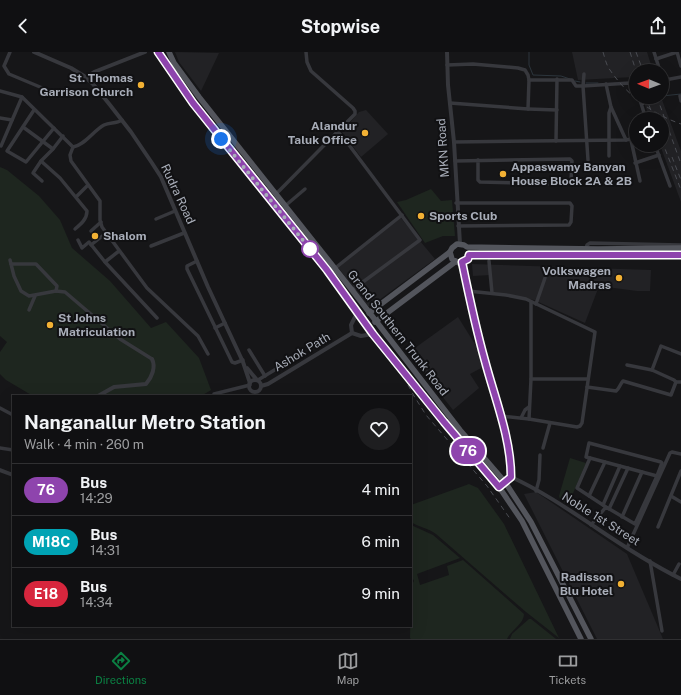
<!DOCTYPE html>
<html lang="en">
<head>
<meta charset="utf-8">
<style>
  body { margin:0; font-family:"Public Sans",sans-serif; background:#1e1e20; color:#f1f3f6; height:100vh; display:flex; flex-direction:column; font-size:15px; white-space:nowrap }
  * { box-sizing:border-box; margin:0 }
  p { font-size:13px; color:#9c9d9f }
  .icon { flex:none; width:22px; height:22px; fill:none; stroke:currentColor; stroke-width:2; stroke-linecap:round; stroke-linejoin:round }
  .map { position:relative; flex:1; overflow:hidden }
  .sheet { position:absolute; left:12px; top:343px; width:400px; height:232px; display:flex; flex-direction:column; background:#101012; border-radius:0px; box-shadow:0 4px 16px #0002,0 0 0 1px #303032 }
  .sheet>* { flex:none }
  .badge { padding:0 8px; border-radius:13px; font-size:14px; line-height:26px }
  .needle { width:26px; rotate:271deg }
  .fabs { position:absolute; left:629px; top:12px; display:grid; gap:8px }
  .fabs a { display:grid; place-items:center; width:40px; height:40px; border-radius:50%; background:#101012; box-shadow:0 4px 16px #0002,0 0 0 1px #303032; font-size:20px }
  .you { position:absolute; width:20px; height:20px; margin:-10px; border:3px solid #fff; border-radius:50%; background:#1a73e8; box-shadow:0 0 0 6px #1a73e833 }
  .map>.badge { position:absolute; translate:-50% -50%; box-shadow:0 0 0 2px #fff }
  .round { display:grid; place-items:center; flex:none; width:42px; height:42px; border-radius:21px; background:#1e1e20 }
  .head { display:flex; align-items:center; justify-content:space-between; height:68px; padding:0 12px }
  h1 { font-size:19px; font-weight:700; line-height:30px }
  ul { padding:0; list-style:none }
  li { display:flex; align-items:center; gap:12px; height:52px; padding:0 12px; border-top:1px solid #303032 }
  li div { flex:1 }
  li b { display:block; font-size:15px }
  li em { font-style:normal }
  li .badge { min-width:44px; font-weight:700; text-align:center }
  header { display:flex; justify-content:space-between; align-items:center; height:52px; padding:0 12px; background:#101012; font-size:18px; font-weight:700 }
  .menu { display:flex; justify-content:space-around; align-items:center; height:56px; border-top:1px solid #303032; background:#101012; font-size:11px; color:#9c9d9f }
  .menu a { display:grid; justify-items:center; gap:2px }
  .menu .on { color:#0b8043 }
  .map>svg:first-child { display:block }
  .built { fill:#222225 }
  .green { fill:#1e261f }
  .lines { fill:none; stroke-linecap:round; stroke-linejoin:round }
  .stream { stroke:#2c353c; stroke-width:1 }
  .minor { stroke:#37383d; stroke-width:3.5 }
  .tertiary { stroke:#37383d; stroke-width:4 }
  .primary { stroke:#53555c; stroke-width:5.5 }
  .rail { stroke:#4a4c52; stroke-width:1; stroke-dasharray:5 4; stroke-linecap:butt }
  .line-casing { stroke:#fff; stroke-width:9 }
  .line { stroke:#8e44ad; stroke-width:6 }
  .walk { stroke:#a8adb8; stroke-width:4; stroke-dasharray:0 7.2 }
  .poi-dot { fill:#f2b134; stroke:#111113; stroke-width:1.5 }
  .stop-dot { fill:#fff; stroke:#8e44ad; stroke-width:2 }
  .labels { text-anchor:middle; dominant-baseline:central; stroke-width:4; stroke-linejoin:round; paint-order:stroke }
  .poi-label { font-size:12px; font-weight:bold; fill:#a8adb8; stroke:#111113; text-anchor:end }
  .street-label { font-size:12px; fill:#a8adb8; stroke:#111113 }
</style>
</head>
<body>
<header><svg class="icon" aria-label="back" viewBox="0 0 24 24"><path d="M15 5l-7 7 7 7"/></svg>Stopwise<svg class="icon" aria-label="share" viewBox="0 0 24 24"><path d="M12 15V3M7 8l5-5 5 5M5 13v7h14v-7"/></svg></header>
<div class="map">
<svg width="681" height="587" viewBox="0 0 681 587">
  <rect width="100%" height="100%" fill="#161618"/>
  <g class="built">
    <path d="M175,0L219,1L201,39L179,10Z"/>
    <path d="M572,0H647L653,19H636V29L634,25L578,28Z"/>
    <path d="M642,45H661L681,99V150L660,93H662V67H650Z"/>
    <path d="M366,58L388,82L361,105L342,80L359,60Z"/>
    <path d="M400,165L435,207L371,254H368L337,214Z"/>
    <path d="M472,212L651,218L650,239H637L599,234L585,271L534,248L492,240L491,223L473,224Z"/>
    <path d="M458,265L483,305L485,314L470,322L479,336L453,358L408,301Z"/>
    <path d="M536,440L627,502L663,587H597L524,442Z"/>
  </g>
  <g class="green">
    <path d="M0,115L7,118L39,144L60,168L72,196L110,229L151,276L166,270L199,306L211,338L201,344H33L6,328L0,322V300L7,290L0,284Z"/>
    <path d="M431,137L441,149L452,148L455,184H443L425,191L397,150L406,148Z"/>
    <path d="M570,406L586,411L568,453L560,447L559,444Z"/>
    <path d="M469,432L478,436L481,440L504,472L559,586L526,560L436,482C428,476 419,475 411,470V453Z"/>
    <path d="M411,473L433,483L460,506L417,522L420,533L449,523L447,514L463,508L524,562C524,572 511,578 507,587H411L410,586L411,534L414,529L411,523Z"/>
    <path d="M529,567H531L556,587H510L512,582Z"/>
  </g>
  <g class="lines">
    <g class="stream">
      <path d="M529,0V13L533,23L561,24L570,27"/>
      <path d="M575,29L580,30"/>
      <path d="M586,31H598"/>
      <path d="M662,44L681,42"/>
      <path d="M646,45L647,47H648"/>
    </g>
    <g class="minor">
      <path d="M10,0L4,14L9,22L52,40"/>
      <path d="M654,0L660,19"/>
      <path d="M656,7L677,0L681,14"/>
      <path d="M447,13L473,12L518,16L525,18L528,23L529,28"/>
      <path d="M584,22L583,34L630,31L634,33L636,36"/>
      <path d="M662,24L663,28H665L681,25"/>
      <path d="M606,32L611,55L609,61V104"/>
      <path d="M0,39L22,45L73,95"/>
      <path d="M680,44L681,49"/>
      <path d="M639,45L646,67"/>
      <path d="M450,51L528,57L529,28H572L576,34H583L588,108"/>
      <path d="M611,55L626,88"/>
      <path d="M528,57L557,58"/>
      <path d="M34,58L7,99L26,110L54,76"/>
      <path d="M0,66L12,68"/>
      <path d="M23,75L53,97L41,109L60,126L87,159C87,167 81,172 75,177"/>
      <path d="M337,79L349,93L420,188L352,238"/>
      <path d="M631,88L640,129"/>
      <path d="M556,89L557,27"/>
      <path d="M454,90L626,88L636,86"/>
      <path d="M655,93L670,134"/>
      <path d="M1,94L22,45"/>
      <path d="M73,95L70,103L71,109L100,149V168L102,175L147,236L198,284L208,302"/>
      <path d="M73,95C85,93 93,79 104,73C110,70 116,72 122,68"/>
      <path d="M53,97L63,84"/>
      <path d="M41,109L33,121L42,129"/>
      <path d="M455,109L570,107L572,109L571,129L568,132L480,130L478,128V108"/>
      <path d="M635,111L659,103"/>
      <path d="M276,142L355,62V59L353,56L311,19L307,10L306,0"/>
      <path d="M76,145L88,133"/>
      <path d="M456,151H570L572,154L571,170L569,173L458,174"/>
      <path d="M285,154L305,137"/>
      <path d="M156,167L175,159"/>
      <path d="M91,179L101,170"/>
      <path d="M78,188L82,196L89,190L105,210L157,266"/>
      <path d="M91,193L106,181"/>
      <path d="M151,194L184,181"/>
      <path d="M586,196L587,193L590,191L681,193"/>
      <path d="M10,208L14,224L21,239L29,244L56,239L65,240L120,287L152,307"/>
      <path d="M197,209L187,214V217L232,310L235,311L243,308"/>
      <path d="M489,209L492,241"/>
      <path d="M105,210L119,199"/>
      <path d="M11,212H36L57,234L56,239"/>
      <path d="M334,217L402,163"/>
      <path d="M468,239L506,243L526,247L595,280L582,371L580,374L577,375L529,367L501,364"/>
      <path d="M536,252L545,226"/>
      <path d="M29,258L35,244"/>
      <path d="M215,276L225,271"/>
      <path d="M249,298L265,324"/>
      <path d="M681,302L661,294L652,318L674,328L676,330H681"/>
      <path d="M627,313L652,318"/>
      <path d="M531,327H588"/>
      <path d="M258,328L291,308"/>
      <path d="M587,335L616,339C620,336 620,332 623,329L671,343L676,330"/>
      <path d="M214,344V342L250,333"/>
      <path d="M0,356L13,363"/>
      <path d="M521,366L525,358L529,355"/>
      <path d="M529,367L531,327V250"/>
      <path d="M0,396L13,398"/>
      <path d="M543,396L550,371"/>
      <path d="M590,406L586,405L589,391L661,410L662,411L657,424"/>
      <path d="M536,439L539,428L540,403"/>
      <path d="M589,444L605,410"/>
      <path d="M671,444L681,450"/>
      <path d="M603,453L620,414"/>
      <path d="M609,457L628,416"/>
      <path d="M622,465L642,420"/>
      <path d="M591,473L606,455L635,472L657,424L590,406L577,436L606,455"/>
      <path d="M658,475L681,419"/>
      <path d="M627,496L670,401L672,400L681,402"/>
      <path d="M650,509L662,579"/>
      <path d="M673,523L679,512"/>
    </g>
    <g class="tertiary">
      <path d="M34,0L71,16L84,24L93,32L110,53L131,80L152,111L161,125L208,235L243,310L250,331"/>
      <path d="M447,0L448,33L454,90L460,192"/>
      <path d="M86,26L94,20L145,0"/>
      <path d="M462,210C469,243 476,277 485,309C495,347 511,386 511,425L505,430"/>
      <path d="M357,261L351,273L352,281L361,284L373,282"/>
      <path d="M247,316L257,328"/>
      <circle cx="255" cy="334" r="6"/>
      <path d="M261,334L268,332L352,281"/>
      <path d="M98,344L114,335L146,332C152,325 156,315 152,307"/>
      <path d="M0,418L13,423"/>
      <path d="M511,425C540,438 568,457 595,475C623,494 651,512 681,527"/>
    </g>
    <g class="primary">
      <path d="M158,0L193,51L327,218L373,282L444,370L499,435L522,469L581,587"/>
      <path d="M169,0L174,11L199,45L352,238L460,378L505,430L531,470L591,587"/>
      <path d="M450,200L452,207L459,211L467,207L469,201"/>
      <path d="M469,203H681"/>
      <path d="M369,261L450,200L452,196L457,192L464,193L467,195L598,197L681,196"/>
      <path d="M375,270L455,210"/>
    </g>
    <g class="rail">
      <path d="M163,0L168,10L180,28L381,286L390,300L414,344L426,363L487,434L511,468"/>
      <path d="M603,0C605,6 606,13 610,18C627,43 652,62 681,72"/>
      <path d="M630,0L636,19"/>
      <path d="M636,0L643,19"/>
      <path d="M646,45L654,67"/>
      <path d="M657,45L681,112"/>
      <path d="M662,89L681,138"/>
      <path d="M672,105L681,128"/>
    </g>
  </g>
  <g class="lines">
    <g class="line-casing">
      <path id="line" d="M158,0L193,51L327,218L373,282L444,370L499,435L511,425C511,386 495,347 485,309C476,277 469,244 462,210L468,207L469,203H681"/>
    </g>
    <use href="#line" class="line"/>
    <path class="walk" d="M221,87L310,197"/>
  </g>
  <g class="poi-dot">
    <circle cx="141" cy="33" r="4"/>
    <circle cx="365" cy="81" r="4"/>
    <circle cx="503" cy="122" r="4"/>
    <circle cx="421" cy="164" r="4"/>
    <circle cx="95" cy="184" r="4"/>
    <circle cx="619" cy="226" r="4"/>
    <circle cx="50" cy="273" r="4"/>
    <circle cx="621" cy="532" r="4"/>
  </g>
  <circle class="stop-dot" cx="310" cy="197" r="8"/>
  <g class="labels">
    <g class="poi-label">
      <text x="133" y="26">St. Thomas<tspan x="133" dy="14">Garrison Church</tspan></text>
      <text x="357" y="74">Alandur<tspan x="357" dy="14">Taluk Office</tspan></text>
      <text x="511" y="115" text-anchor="start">Appaswamy Banyan<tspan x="511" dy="14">House Block 2A &amp; 2B</tspan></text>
      <text x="429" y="164" text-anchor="start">Sports Club</text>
      <text x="103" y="184" text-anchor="start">Shalom</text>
      <text x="611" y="219">Volkswagen<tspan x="611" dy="14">Madras</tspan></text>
      <text x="58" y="266" text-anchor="start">St Johns<tspan x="58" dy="14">Matriculation</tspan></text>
      <text x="613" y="525">Radisson<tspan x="613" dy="14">Blu Hotel</tspan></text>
    </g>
    <g class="street-label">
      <text transform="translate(443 96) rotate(-94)">MKN Road</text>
      <text transform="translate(178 142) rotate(65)">Rudra Road</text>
      <text transform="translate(398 281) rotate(52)">Grand Southern Trunk Road</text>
      <text transform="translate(302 300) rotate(-31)">Ashok Path</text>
      <text transform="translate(601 467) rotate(32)">Noble 1st Street</text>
    </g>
  </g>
</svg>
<div class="fabs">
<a><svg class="needle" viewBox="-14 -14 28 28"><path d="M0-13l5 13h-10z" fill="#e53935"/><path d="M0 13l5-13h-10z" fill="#9c9d9f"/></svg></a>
<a><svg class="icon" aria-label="locate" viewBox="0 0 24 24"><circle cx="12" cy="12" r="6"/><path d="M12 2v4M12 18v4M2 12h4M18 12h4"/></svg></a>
</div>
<div class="you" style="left:221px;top:87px"></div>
<b class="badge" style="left:468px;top:399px;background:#8e44ad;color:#fff">76</b>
<section class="sheet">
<div class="head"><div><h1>Nanganallur Metro Station</h1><p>Walk · 4 min · 260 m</p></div><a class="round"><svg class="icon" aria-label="heart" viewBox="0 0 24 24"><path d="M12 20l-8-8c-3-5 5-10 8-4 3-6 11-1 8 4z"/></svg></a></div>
<ul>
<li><span class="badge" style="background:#8e44ad;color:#fff">76</span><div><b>Bus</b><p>14:29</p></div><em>4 min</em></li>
<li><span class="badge" style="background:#00a3b4;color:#fff">M18C</span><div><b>Bus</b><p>14:31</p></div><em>6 min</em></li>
<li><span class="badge" style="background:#d7263d;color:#fff">E18</span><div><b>Bus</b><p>14:34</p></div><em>9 min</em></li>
</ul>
</section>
</div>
<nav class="menu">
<a class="on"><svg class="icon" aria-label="directions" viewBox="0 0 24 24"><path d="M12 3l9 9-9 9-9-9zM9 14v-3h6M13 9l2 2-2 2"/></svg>Directions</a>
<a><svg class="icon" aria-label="map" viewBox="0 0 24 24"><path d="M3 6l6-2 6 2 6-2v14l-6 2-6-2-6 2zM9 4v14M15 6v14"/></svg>Map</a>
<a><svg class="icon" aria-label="tickets" viewBox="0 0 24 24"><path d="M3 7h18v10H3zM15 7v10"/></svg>Tickets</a>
</nav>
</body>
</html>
